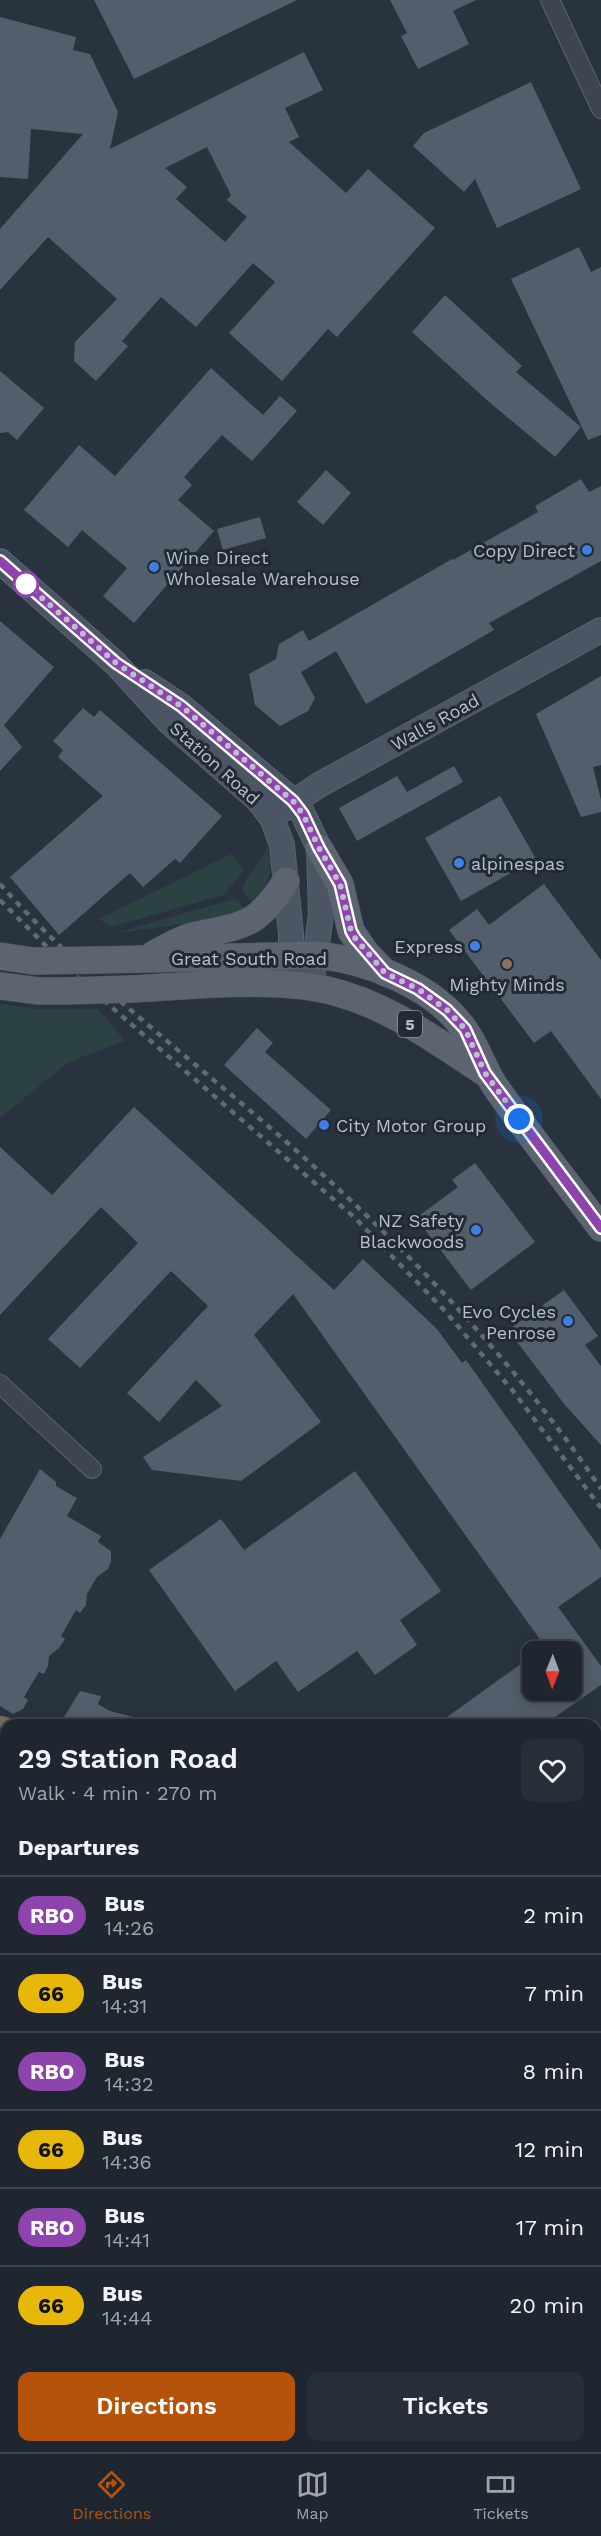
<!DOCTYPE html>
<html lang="en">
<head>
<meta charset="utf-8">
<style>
  body { margin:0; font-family:"Work Sans",sans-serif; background:#272e38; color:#f1f3f6; height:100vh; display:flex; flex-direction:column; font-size:22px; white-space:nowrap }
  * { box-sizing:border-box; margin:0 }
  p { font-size:20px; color:#a1a5ab }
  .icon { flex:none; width:33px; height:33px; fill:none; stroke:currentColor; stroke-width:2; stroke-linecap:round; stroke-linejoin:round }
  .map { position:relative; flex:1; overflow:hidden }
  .sheet { position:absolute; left:0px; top:1719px; width:602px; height:734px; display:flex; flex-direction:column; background:#1f2630; border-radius:18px 18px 0 0; box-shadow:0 3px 15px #0003,0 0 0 2px #3c434c }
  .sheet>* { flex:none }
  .badge { padding:0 12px; border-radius:20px; font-size:21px; line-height:39px }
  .needle { width:39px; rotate:181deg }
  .buttons { position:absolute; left:522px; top:1641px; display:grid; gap:12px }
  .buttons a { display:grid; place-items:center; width:60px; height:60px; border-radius:12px; background:#1f2630; box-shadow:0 3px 15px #0003,0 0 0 2px #3c434c; font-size:30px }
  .you { position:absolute; width:30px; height:30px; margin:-15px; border:4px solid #fff; border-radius:50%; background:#1a73e8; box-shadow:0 0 0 9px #1a73e833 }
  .map>.badge { position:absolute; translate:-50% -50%; box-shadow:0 0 0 3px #fff }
  h2 { padding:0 18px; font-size:22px; line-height:54px }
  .round { display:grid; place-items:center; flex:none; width:63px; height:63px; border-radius:12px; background:#272e38 }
  .overview { display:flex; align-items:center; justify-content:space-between; height:102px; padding:0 18px }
  h1 { font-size:28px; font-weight:600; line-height:45px }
  .action { display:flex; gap:12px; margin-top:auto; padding:12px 18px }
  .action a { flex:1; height:69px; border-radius:12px; background:#b45309; color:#fff; font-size:24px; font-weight:600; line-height:69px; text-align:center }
  .action a+a { background:#272e38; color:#f1f3f6 }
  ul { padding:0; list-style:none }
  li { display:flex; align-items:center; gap:18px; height:78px; padding:0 18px; border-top:2px solid #3c434c }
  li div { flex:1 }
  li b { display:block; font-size:22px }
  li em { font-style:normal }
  li .badge { min-width:66px; font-weight:700; text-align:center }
  .tabs { display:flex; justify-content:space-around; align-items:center; height:84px; border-top:2px solid #3c434c; background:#1f2630; font-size:16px; color:#a1a5ab }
  .tabs a { display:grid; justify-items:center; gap:3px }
  .tabs .selected { color:#b45309 }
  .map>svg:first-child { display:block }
  .green { fill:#2c4142 }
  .building { fill:#525e6b; fill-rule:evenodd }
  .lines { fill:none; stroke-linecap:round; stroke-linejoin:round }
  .minor-casing { stroke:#5b636d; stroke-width:20 }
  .secondary-casing { stroke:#5b636d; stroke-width:26 }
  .primary-casing { stroke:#474e59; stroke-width:28 }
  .motorway-casing { stroke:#48505a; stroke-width:33 }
  .minor { stroke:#3d4550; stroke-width:18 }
  .secondary { stroke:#4b5563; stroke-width:24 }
  .primary { stroke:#5b6470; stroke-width:27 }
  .motorway { stroke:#756a5b; stroke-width:32 }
  .rail { stroke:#5f6a77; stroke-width:4.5; stroke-dasharray:6 6; stroke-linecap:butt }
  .primary-bridge-casing { stroke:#474e59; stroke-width:28; stroke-linecap:butt }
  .primary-bridge { stroke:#5b6470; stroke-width:27 }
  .line-casing { stroke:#fff; stroke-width:14 }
  .line { stroke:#8e44ad; stroke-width:9 }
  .walk { stroke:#bac0ca; stroke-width:6; stroke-dasharray:0 10.8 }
  .shop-dot { fill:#3f7fe0; stroke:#212a35; stroke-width:2 }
  .stop-dot { fill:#fff; stroke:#8e44ad; stroke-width:3 }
  .education-dot { fill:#8d6e63; stroke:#212a35; stroke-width:2 }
  .labels { text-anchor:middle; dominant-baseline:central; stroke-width:6; stroke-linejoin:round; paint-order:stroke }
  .shield { fill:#212a35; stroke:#8c939d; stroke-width:1.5 }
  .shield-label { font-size:16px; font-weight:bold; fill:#bac0ca }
  .poi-label { font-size:18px; fill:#bac0ca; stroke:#212a35; text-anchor:end }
  .street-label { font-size:18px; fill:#bac0ca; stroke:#212a35 }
</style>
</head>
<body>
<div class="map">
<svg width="601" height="2452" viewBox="0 0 601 2452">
  <rect width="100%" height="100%" fill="#293340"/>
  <g class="green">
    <path d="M267,844C276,872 267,882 254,906L243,890C246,871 264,865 267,844Z"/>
    <path d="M231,854L244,871L223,895L111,927L99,919Z"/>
    <path d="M231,900H237L246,911L214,920L116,933Z"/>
    <path d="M0,1004L36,1009H98L125,1041L69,1062L0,1118Z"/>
    <path d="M601,2129V2229L596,2222V2132Z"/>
    <path d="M528,2447H583L596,2452H516Z"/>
  </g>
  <g class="building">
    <path d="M94,0H297L134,79Z"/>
    <path d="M390,0H476L453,11L469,44L418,69L401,36L407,33Z"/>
    <path d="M0,17L76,37L73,50L90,54L118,112L110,149L304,52L323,90L285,108L299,137L289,142L346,193L368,169L435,228L337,337L328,329L282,381L229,333L275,282L253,263L196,327L161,297L122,341L128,346L96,381L74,361L75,342L117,299L48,237L0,290V229L83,134L31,129L28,179L0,177ZM207,147L231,195L227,200L247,217L225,242L176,199L187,187L165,168Z"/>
    <path d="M531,82L581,189L497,228L475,179L464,192L413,146L424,133Z"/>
    <path d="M579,247L591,272L601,267V435L588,440L511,279Z"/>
    <path d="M445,295L522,366L516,372L581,427L555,457L489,402L412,332Z"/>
    <path d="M211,368L263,415L280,396L297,411L252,461L222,435L184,477L192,485L178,500L214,531L134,623L103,596L127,568L82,530L68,547L24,510L79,445L115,476Z"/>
    <path d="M0,371L44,408L17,440L8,432L0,433Z"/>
    <path d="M326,470L351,493L323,525L297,502Z"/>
    <path d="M581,479L589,492L601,486V561L489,623L494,630L366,704L336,651L301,672L315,698L308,711L280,726L255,705L249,674L276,659L279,644L303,630L309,641L452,559L453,560L538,512L535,506Z"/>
    <path d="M260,517L266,538L223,550L217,529Z"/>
    <path d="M0,621L54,667L4,725L22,747L0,771Z"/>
    <path d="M601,676V765L593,767L601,800V812L581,817L536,714Z"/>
    <path d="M83,708L94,717L100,710L222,816L180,863L175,859L143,887L130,873L59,935L10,877L103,796L58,757L63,750L53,741Z"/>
    <path d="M454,766L463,782L357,841L339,808L397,776L407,792Z"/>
    <path d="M500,796L536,859L461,901L425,838Z"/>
    <path d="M544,884L601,960V1099L551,1031L534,1043L449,930L477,909L489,925Z"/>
    <path d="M257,1028L273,1043L265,1052L331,1110L306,1139L224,1065Z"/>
    <path d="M134,1107L334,1290L363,1259L437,1329L462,1363L466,1360L601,1550V1577L558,1607L601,1666V1685L555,1717L561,1725H436L532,1656V1690H572V1652H549L293,1294L254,1335L321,1422L241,1481L152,1470L143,1457L222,1406L196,1380L159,1422L127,1393L208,1306L171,1271L80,1368L48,1339L138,1243L101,1207L0,1315V1147L52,1195Z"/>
    <path d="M475,1163L535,1242L471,1290L416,1218L458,1187L452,1180Z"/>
    <path d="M564,1290L598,1336L585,1345L601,1366V1445L565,1405L508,1330Z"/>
    <path d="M40,1469L56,1482V1486L77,1498L67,1516L101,1536L98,1542L111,1551V1561L108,1569L97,1577L87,1594L86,1605L80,1613L76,1610L61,1636L65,1639L59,1648L49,1656L48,1666L44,1674L39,1672L31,1685L24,1697L28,1700L23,1709L13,1714L0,1706V1539Z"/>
    <path d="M355,1471L441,1591L400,1620L417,1645L375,1675L357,1651L298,1692L276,1661L235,1691L149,1570L221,1519L244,1550Z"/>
    <path d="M80,1691L101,1696L98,1704L110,1711L145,1720L144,1725H59Z"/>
  </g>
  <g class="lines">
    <g class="minor-casing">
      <g id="minor">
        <path d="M550,0L601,109"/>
        <path d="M0,1384L92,1469"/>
        <path d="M309,2452L313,2446"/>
      </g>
    </g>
    <g class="secondary-casing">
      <g id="secondary">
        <path d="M0,561L115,663L169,722L258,800L272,818L282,845L291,934V955L286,985"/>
        <path d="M145,682L181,706L293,801L303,814L319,848L321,915L311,987"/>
        <path d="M282,810L319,785L601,630"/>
      </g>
    </g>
    <g class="primary-casing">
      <g id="primary">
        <path d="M319,848L340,884L351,931L366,953L384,972"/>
        <path d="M154,954C166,948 180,939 193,936C243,925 256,928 286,881"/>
        <path d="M0,956L33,961"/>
        <path d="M99,960L317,955C367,960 434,986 464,1029C478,1047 483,1070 497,1089C530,1136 566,1182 601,1228"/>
        <path d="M0,986L39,991H66"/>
        <path d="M130,989C189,986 271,977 327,990C387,1004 435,1040 485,1073"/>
        <path d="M596,2113L601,2111"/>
        <path d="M596,2389L601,2383"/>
        <path d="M438,2452V2446"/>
        <path d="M484,2452L490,2446"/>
      </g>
    </g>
    <g class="motorway-casing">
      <g id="motorway">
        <path d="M0,1732L6,1734"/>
        <path d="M0,1770L6,1773"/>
        <path d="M0,1802L6,1805"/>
        <path d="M596,2067L601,2070"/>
        <path d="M596,2263L601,2269"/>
        <path d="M596,2310L601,2317"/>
        <path d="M596,2430L601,2433"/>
      </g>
    </g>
    <use href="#minor" class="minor"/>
    <use href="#secondary" class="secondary"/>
    <use href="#primary" class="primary"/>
    <use href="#motorway" class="motorway"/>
    <g class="rail">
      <path d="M0,884C90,985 199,1064 299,1153C411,1253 517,1364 601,1489"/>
      <path d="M0,900L79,979L354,1217L445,1311L513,1391L601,1508"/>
    </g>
    <g class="primary-bridge-casing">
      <g id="primary-bridge">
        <path d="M33,961L99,960"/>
        <path d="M66,991L130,989"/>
      </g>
    </g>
    <use href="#primary-bridge" class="primary-bridge"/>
  </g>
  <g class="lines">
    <g class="line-casing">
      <path id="line" d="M0,561L116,663L181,706L293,801L303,814L319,848L340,884L351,931L355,938L385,973L418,989L447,1010L465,1029L485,1073L601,1228"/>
    </g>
    <use href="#line" class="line"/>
    <path class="walk" d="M26,584L116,663L181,706L293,801L303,814L319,848L340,884L351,931L355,938L385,973L418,989L447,1010L465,1029L485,1073L519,1119"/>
  </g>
  <g class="shop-dot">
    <circle cx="587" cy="550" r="6"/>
    <circle cx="154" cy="567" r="6"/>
    <circle cx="459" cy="863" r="6"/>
    <circle cx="475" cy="946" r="6"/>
    <circle cx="324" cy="1125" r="6"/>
    <circle cx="476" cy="1230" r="6"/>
    <circle cx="568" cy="1321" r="6"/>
  </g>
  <circle class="stop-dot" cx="26" cy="584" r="12"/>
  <circle class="education-dot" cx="507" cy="964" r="6"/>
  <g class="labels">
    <rect class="shield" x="398" y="1011" width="24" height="26" rx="4.5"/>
    <g class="shield-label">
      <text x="410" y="1024">5</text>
    </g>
    <g class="poi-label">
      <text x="575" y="550">Copy Direct</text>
      <text x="166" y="557" text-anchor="start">Wine Direct<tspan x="166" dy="21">Wholesale Warehouse</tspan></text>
      <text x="471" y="863" text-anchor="start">alpinespas</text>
      <text x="463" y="946">Express</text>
      <text x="507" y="984" text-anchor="middle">Mighty Minds</text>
      <text x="336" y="1125" text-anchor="start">City Motor Group</text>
      <text x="464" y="1220">NZ Safety<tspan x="464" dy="21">Blackwoods</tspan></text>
      <text x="556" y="1311">Evo Cycles<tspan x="556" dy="21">Penrose</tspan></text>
    </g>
    <g class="street-label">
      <text transform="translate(435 722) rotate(-29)">Walls Road</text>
      <text transform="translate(215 763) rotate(42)">Station Road</text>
      <text x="249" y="958">Great South Road</text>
    </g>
  </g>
</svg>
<div class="buttons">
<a><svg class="needle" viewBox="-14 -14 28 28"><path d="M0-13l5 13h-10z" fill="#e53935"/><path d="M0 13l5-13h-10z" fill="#a1a5ab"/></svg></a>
</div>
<div class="you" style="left:519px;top:1119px"></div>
<section class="sheet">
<div class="overview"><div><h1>29 Station Road</h1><p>Walk · 4 min · 270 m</p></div><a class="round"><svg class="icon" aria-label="heart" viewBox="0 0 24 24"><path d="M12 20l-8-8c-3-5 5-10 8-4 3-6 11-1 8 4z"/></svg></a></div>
<h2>Departures</h2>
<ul>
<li><span class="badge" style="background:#8e44ad;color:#fff">RBO</span><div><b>Bus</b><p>14:26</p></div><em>2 min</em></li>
<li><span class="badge" style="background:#e7b809;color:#111">66</span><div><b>Bus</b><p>14:31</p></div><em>7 min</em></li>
<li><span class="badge" style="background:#8e44ad;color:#fff">RBO</span><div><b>Bus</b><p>14:32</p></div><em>8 min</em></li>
<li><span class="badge" style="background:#e7b809;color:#111">66</span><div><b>Bus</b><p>14:36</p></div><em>12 min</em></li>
<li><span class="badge" style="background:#8e44ad;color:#fff">RBO</span><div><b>Bus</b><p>14:41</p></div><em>17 min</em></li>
<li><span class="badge" style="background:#e7b809;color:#111">66</span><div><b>Bus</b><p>14:44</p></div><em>20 min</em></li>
</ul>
<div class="action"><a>Directions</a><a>Tickets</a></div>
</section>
</div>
<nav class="tabs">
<a class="selected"><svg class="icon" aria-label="directions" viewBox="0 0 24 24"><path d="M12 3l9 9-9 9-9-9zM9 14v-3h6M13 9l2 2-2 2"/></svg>Directions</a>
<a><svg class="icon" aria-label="map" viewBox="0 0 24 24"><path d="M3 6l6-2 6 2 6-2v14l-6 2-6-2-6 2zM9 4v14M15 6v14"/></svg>Map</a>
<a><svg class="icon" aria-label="tickets" viewBox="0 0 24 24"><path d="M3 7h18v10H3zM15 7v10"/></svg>Tickets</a>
</nav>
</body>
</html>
